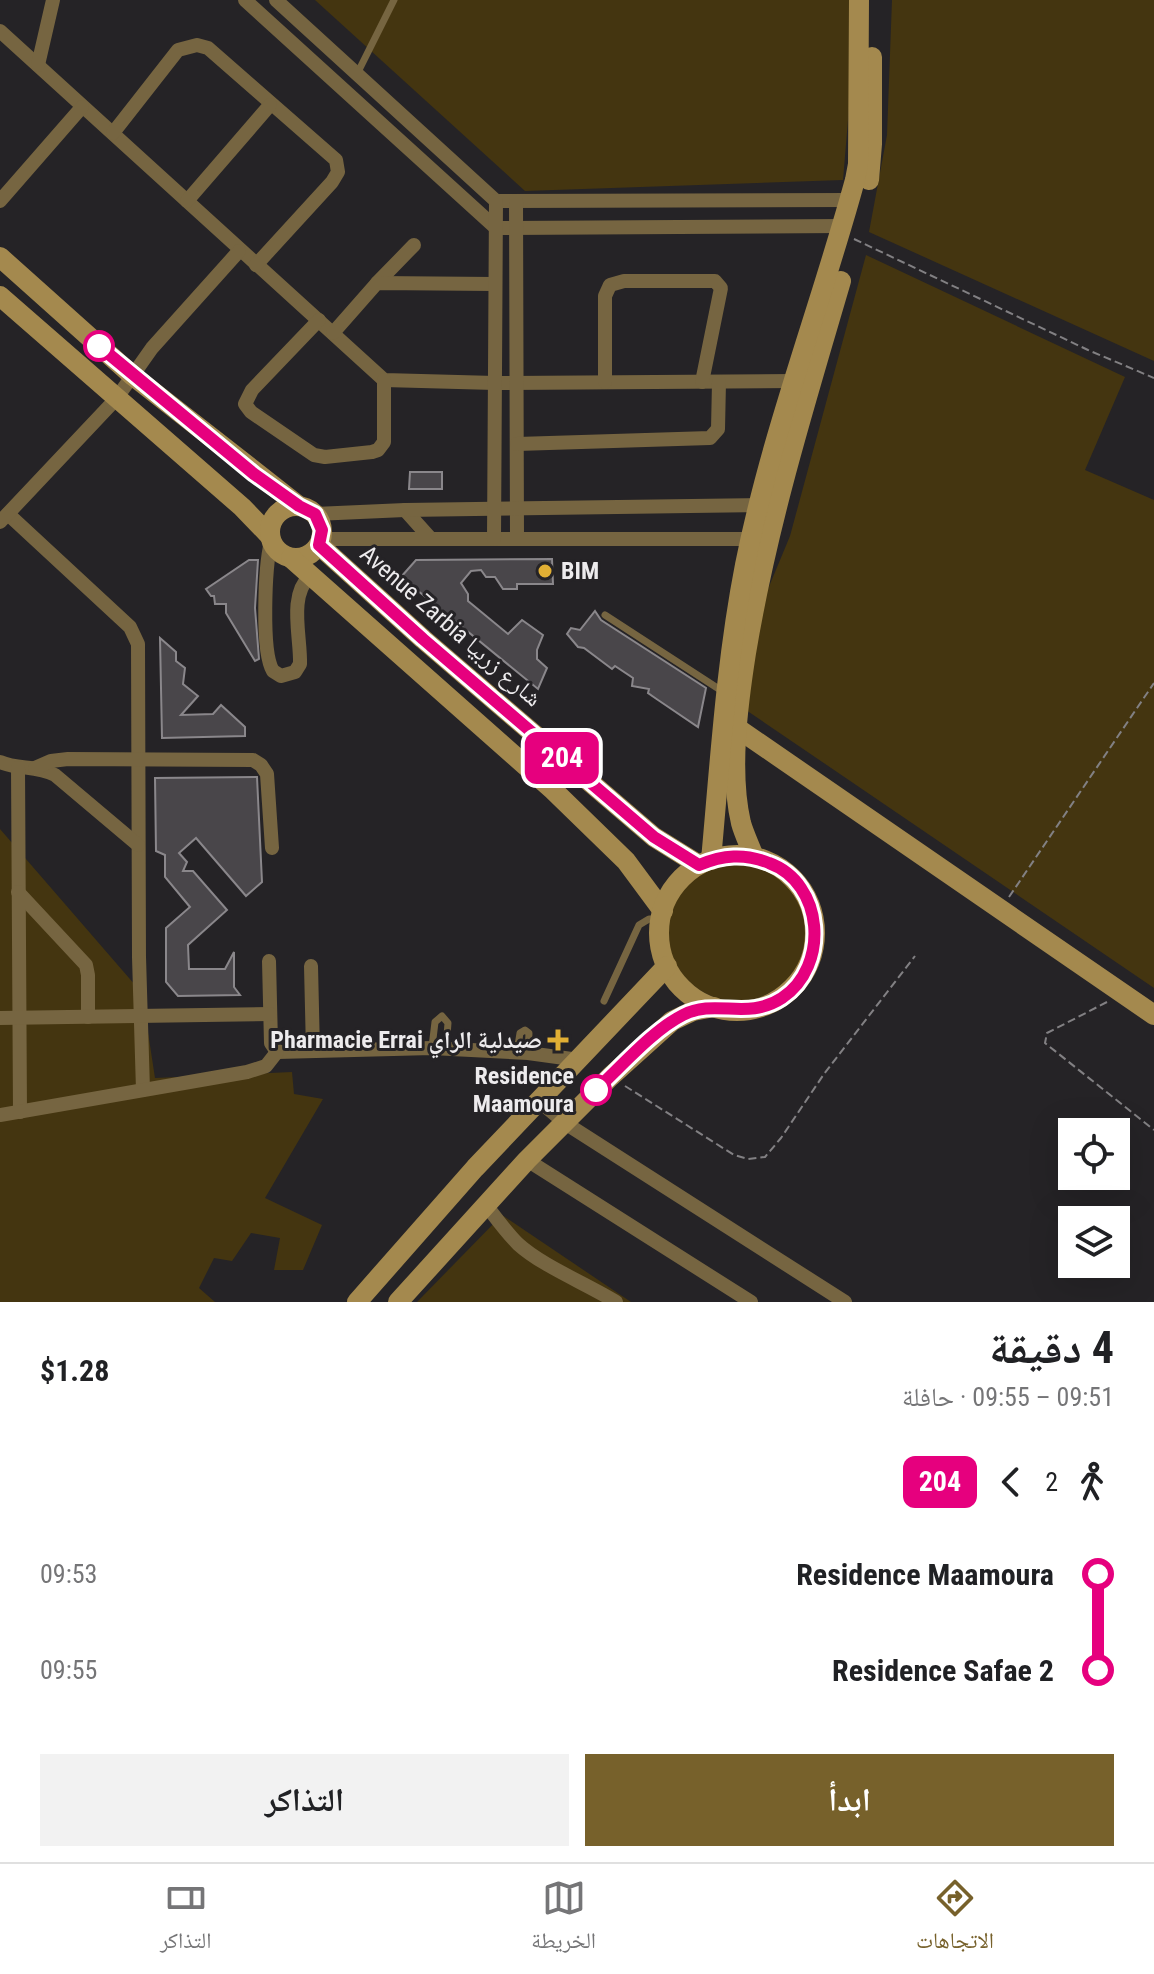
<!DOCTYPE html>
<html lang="ar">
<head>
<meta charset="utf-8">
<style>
  body { margin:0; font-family:"Roboto Condensed","Noto Naskh Arabic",sans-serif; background:#f2f2f2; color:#202124; direction:rtl; height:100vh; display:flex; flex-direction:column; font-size:30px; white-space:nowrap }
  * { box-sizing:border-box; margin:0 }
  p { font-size:26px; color:#757577 }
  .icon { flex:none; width:44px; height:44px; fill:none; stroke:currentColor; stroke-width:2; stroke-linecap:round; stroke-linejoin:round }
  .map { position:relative; height:1302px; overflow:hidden; direction:ltr }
  .sheet { display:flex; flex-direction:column; background:#fff; flex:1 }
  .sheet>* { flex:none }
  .badge { padding:0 16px; border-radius:12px; font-size:28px; line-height:52px }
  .tools { position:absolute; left:1058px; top:1118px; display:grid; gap:16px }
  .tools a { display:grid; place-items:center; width:72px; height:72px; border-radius:0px; background:#fff; box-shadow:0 8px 32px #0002; font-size:40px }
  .map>.badge { position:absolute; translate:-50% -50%; box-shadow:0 0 0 4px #fff }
  .legs { display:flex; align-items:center; gap:12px; height:88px; padding:0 40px; font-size:26px }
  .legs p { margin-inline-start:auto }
  .overview { display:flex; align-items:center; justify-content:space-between; height:136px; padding:0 40px }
  h1 { font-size:44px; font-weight:700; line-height:60px }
  .action { display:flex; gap:16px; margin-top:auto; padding:16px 40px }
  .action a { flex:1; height:92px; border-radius:0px; background:#77612b; color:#fff; font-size:32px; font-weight:700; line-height:92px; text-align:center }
  .action a+a { background:#f2f2f2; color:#202124 }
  ul { padding:0 40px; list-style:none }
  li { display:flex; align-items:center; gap:28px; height:96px; font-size:30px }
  li i { display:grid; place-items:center; width:12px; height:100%; margin:0 10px; background:currentColor }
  li i::after { content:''; width:20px; height:20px; margin:-10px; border:6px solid; border-radius:50%; background:#fff }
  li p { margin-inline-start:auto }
  li:first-child i { background:linear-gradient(#0000 50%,currentColor 0) }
  li:last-child i { background:linear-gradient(currentColor 50%,#0000 0) }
  .tabs { display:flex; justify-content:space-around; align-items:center; height:112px; border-top:2px solid #e0e0e0; background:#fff; font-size:22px; color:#757577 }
  .tabs a { display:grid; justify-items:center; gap:4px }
  .tabs .selected { color:#77612b }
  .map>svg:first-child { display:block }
  .green { fill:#443510 }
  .building { fill:#49464a; stroke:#8a878b; stroke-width:2 }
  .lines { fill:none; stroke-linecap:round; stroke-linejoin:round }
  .path { stroke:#828083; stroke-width:2; stroke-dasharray:8 4; stroke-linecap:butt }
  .lane { stroke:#766541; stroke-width:7 }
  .street { stroke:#766541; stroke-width:14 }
  .secondary { stroke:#a4894e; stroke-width:20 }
  .line-1-casing { stroke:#fff; stroke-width:18 }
  .line-1 { stroke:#e6007e; stroke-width:12 }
  .stop-1-dot { fill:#fff; stroke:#e6007e; stroke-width:4 }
  .poi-dot { fill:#e1af34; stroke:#252326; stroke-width:3 }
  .labels { text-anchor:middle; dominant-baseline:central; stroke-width:6; stroke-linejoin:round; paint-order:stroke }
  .poi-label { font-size:24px; font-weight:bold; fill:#edebed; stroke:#252326; text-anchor:start }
  .street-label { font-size:24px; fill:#edebed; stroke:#252326 }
  .stop-label { font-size:24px; font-weight:bold; fill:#edebed; stroke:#252326; text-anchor:end }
</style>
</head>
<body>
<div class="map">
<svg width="1154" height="1302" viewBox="0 0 1154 1302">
  <rect width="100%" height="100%" fill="#252326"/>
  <g class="green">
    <path d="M315,0H858L843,180L525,191Z"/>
    <path d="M892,0H1154V361L869,232L887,135Z"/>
    <path d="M866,255L1125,377L1085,470L1154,500V988L724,695L790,536Z"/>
    <path d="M0,829L142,993L155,1078L292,1072L294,1094L323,1099L265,1198L322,1225L303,1270H274L280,1238L251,1233L232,1261L214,1258L199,1288L215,1302H0Z"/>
    <circle cx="737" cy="932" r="69"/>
    <path d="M502,1215L631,1302H417Z"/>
  </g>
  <g class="building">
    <path d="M410,472H442V489H409Z"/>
    <path d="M552,559L553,584H517V589H503L495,577H486L481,570L471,571L461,583L468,594V601L508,634L522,620L543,635L537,650V659L547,668L538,689L401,577L416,560Z"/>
    <path d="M249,560H258L255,608L259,659L255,661L226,613V604H215L214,596H211L206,589Z"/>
    <path d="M595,611L601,620L706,688L698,727L658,700L648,693L649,689L632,686L633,678L615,666L612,669L584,648L578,647L567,634L571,628L580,630Z"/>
    <path d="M160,638L176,652V661L185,668L183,684L198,696L181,715L213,714L221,705L245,727V736L162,738Z"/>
    <path d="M257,777L262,882L246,896L196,838L179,853L187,862L183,871H193L227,910L188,945L189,969H225L234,952V987L240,995L178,996L166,982V928L190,907L165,877V855L156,851L155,778Z"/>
  </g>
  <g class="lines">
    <g class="path">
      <path d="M854,239L1088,350L1154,378"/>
      <path d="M1009,897L1154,683"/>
      <path d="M1107,1002L1047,1033L1045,1043L1154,1130"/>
      <path d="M625,1086L734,1155L748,1159L765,1157L781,1138L824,1074L915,956"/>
    </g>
    <g class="lane">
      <path d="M357,74L394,0"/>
      <path d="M605,615L722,691"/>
      <path d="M604,1001L639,925L649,919H661"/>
      <path d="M432,1047L435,1022L442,1016L448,1023L446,1048"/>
      <path d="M517,1052L520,1033L525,1030L529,1033L528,1053"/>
    </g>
    <g class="street">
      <path d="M245,0L496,228L843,226"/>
      <path d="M276,0L496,201L849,200"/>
      <path d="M0,31L384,380L495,383L794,381"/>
      <path d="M38,65L53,0"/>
      <path d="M113,133L178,50L197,45L208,48L336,160L338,172L332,182L256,265"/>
      <path d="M0,201L82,107"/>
      <path d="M187,201L270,105"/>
      <path d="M516,201L517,539"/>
      <path d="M377,283L414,245"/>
      <path d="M319,320L252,390L245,404L251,412L314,455L325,457L372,452L378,450L384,442V380"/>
      <path d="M333,333L377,283L494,284"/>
      <path d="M605,382V296L610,285L624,281H715L721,288L702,382"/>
      <path d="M517,444L710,438L718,429L719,382"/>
      <path d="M405,510L431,539"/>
      <path d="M8,514L130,627L138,644L139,957L143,1090"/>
      <path d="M315,514L405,510L766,505"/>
      <path d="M0,522L116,399L152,348L239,251"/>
      <path d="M321,539H760"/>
      <path d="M494,539L496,201"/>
      <path d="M271,542C265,566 261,652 273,671L281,676L295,672L300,664C301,637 288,596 310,576"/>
      <path d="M0,762C18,770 37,765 55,775L138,845"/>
      <path d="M18,768L20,1112"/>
      <path d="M35,768L51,761L68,759L253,760L261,765L267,774L272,848"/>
      <path d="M18,892L86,965L88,975V1017"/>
      <path d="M269,961L271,1043L277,1052L432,1048L528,1053L579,1060"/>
      <path d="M311,966L313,1051"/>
      <path d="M0,1018L270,1014"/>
      <path d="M540,1102L565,1123L845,1302"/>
      <path d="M0,1115L247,1072L266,1066L277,1052"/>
      <path d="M527,1160L751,1302"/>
      <path d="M486,1205C496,1218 506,1232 518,1244C542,1266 587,1284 616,1302"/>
    </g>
    <g class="secondary">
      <path d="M869,180L872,144V57"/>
      <path d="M0,257L133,376L299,506"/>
      <path d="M0,296L242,507L269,535"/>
      <circle cx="296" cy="532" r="26"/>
      <path d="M319,545L423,639L654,837L699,865"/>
      <path d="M291,558L553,790L626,861L663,911"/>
      <path d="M737,728L1154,1015"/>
      <circle cx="737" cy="933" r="78"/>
      <path d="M754,857C750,846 744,834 741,823C729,772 738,704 746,653C767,526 805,404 841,281"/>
      <path d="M711,860C720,762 726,662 745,565C771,434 820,308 855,180L858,164L859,0"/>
      <path d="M357,1302L475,1168L667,966"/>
      <path d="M398,1302L527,1160L610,1077L672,1021L693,1011L714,1007"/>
    </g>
  </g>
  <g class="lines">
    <g class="line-1-casing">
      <path id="line-1" d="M99,346L254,474L299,506L315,514L322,530L319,545L423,639L654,837L699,865C723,855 744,853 769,863C824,883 830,966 782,998C747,1021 716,998 683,1015C653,1030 621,1067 596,1090"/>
    </g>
    <use href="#line-1" class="line-1"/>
  </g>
  <g class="stop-1-dot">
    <circle cx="99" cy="346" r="14"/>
    <circle cx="596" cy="1090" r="14"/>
  </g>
  <g class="poi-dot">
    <circle cx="545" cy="571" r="8"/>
    <path d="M554 1028h8v8h8v8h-8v8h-8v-8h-8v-8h8z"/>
  </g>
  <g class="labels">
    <g class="poi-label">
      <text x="561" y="571">BIM</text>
      <text x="542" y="1040" text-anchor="end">Pharmacie Errai صيدلية الراي</text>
    </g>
    <g class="street-label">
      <text transform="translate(451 626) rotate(41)">Avenue Zarbia شارع زربيا</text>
    </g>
    <g class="stop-label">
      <text x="574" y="1076">Residence<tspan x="574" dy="28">Maamoura</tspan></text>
    </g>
  </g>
</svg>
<div class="tools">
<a><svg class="icon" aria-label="locate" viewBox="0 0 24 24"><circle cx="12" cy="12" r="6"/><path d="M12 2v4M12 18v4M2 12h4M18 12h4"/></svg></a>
<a><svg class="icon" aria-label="layers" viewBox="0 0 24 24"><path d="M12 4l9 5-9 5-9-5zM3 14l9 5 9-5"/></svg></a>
</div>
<b class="badge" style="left:562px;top:758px;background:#e6007e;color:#fff">204</b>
</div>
<section class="sheet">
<div class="overview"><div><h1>4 دقيقة</h1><p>09:51 – 09:55 · حافلة</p></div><b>$1.28</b></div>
<div class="legs"><svg class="icon" aria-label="walk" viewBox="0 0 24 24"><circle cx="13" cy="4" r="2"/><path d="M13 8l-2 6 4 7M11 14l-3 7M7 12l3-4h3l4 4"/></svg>2<svg class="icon" aria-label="back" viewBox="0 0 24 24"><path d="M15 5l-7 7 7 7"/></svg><b class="badge" style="background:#e6007e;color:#fff">204</b></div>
<ul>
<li><i style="color:#e6007e"></i><b>Residence Maamoura</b><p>09:53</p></li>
<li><i style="color:#e6007e"></i><b>Residence Safae 2</b><p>09:55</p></li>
</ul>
<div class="action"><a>ابدأ</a><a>التذاكر</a></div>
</section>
<nav class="tabs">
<a class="selected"><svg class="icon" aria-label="directions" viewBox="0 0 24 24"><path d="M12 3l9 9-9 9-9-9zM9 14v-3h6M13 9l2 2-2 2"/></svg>الاتجاهات</a>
<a><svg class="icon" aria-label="map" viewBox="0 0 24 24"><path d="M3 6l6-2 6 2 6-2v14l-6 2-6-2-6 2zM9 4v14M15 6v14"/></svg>الخريطة</a>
<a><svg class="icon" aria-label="tickets" viewBox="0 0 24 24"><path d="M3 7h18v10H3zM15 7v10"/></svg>التذاكر</a>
</nav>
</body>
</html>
